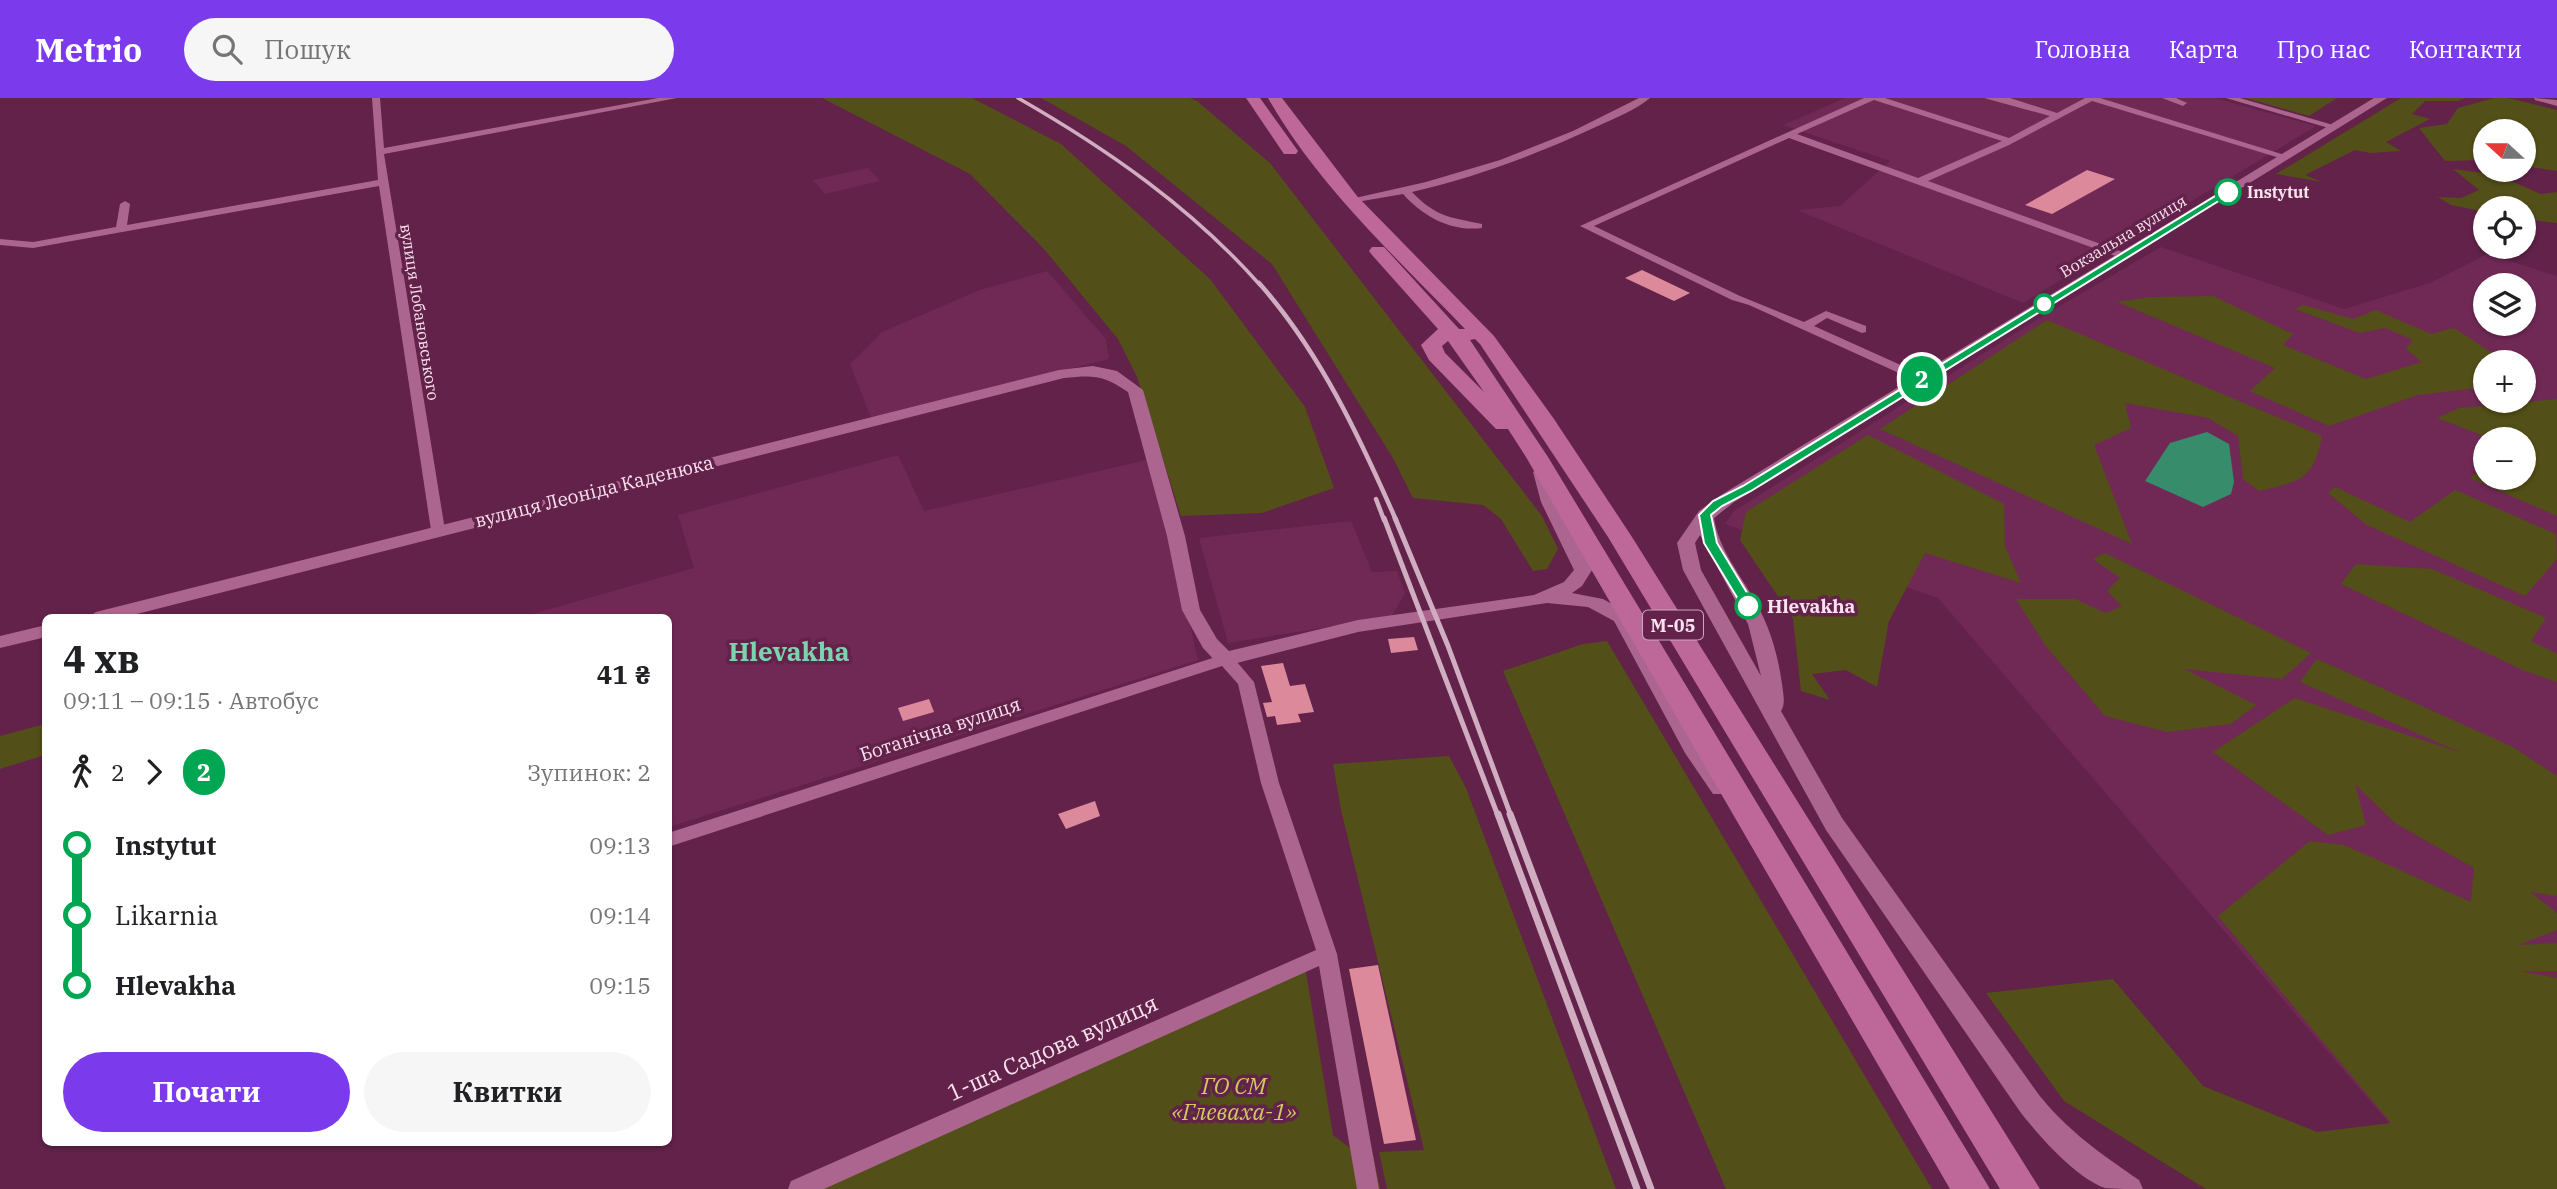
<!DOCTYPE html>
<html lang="uk">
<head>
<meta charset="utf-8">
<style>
  body { margin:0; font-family:"IBM Plex Serif",serif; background:#f6f6f6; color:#202124; height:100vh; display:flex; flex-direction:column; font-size:26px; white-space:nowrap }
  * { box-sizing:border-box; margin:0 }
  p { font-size:23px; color:#757577 }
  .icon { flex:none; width:38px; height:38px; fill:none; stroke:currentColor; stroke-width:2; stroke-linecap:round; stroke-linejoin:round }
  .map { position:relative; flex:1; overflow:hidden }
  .side { position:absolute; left:42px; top:516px; width:630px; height:532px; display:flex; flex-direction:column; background:#fff; border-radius:10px; box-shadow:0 2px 5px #0004 }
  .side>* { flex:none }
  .badge { padding:0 14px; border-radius:23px; font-size:24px; line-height:46px }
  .needle { width:46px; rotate:291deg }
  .tools { position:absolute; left:2473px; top:21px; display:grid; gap:14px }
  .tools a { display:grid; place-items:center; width:63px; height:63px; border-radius:50%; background:#fff; box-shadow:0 2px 5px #0004; font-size:35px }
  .map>.badge { position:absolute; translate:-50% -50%; box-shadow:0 0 0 4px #fff }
  .legs { display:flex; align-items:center; gap:10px; height:77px; padding:0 21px; font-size:23px }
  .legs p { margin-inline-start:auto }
  .headline { display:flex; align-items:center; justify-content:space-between; height:119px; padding:0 21px }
  h1 { font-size:38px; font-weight:700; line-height:52px }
  .cta { display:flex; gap:14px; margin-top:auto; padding:14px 21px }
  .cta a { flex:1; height:80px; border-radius:42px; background:#7c3aed; color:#fff; font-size:28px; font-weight:700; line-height:80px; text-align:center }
  .cta a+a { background:#f6f6f6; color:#202124 }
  ul { padding:0 21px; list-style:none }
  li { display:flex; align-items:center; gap:24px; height:70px; font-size:26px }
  li i { display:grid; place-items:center; width:10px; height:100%; margin:0 9px; background:currentColor }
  li i::after { content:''; width:18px; height:18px; margin:-9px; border:5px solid; border-radius:50%; background:#fff }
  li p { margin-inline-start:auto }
  li:first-child i { background:linear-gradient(#0000 50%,currentColor 0) }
  li:last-child i { background:linear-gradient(currentColor 50%,#0000 0) }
  header { display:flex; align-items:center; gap:42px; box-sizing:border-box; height:98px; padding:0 35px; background:#7c3aed; color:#fff }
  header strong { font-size:33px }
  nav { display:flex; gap:38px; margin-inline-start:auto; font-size:24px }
  .search { width:490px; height:63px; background:#f6f6f6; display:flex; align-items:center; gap:18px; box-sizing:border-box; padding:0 24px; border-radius:38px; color:#757577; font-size:26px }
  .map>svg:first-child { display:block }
  .built { fill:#702955; fill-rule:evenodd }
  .green { fill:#534f18 }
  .water { fill:#378c6c }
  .building { fill:#dc899c }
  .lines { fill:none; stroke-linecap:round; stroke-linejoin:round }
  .minor { fill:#ac658e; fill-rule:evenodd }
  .tertiary { fill:#ac658e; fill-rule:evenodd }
  .trunk { fill:#be689a; fill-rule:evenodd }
  .rail-far3 { stroke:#d0adc1; stroke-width:3.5 }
  .rail-far2 { stroke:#d0adc1; stroke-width:4.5 }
  .rail-far1 { stroke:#d0adc1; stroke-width:5 }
  .rail { stroke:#d0adc1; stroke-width:7 }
  .line-1 { fill:#00a651; stroke:#fff; stroke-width:2 }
  .stop-1-dot { fill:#fff; stroke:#00a651; stroke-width:3.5 }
  .labels { text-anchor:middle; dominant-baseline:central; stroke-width:7; stroke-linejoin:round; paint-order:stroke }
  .far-stop-label { font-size:16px; font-weight:bold; fill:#fae2ef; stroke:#62224a; text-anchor:start }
  .far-street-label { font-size:16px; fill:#fae2ef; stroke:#62224a }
  .shield { fill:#62224a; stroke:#cca8be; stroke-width:2 }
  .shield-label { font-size:18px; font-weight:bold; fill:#fae2ef }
  .street-label { font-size:19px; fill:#fae2ef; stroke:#62224a }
  .stop-label { font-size:19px; font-weight:bold; fill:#fae2ef; stroke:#62224a; text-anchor:start }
  .near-street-label { font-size:23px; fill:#fae2ef; stroke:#62224a }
  .near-park-label { font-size:23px; font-style:italic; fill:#d1c961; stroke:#62224a }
  .district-label { font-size:26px; font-weight:bold; fill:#7dd3ae; stroke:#62224a }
</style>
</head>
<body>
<header>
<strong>Metrio</strong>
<div class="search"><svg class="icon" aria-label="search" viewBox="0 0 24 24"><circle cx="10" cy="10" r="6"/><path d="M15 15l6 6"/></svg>Пошук</div>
<nav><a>Головна</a><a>Карта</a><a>Про нас</a><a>Контакти</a></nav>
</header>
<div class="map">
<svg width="2557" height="1091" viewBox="0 0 2557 1091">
  <rect width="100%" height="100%" fill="#62224a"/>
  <g class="built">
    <path d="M1845,0H2215L2316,28L2023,205L1797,112L1840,108L1890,63L1783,27Z"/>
    <path d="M868,70L880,83L825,96L813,82Z"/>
    <path d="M2161,149L2344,211L2430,185L2487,156L2557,178V1091L2420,1061L1938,500L1725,426L1734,413L2046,216ZM2485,187H2524V226H2485ZM2485,264H2524V303H2485ZM2485,341H2524V380H2485Z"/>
    <path d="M1047,173L1106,241L1109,261L871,320L850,266L882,234L980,192Z"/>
    <path d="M898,357L924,413L1151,361L1198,562L669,729L668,520H518L694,470L678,417Z"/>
    <path d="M1351,423L1372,474L1397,473L1405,496L1391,519L1228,545L1199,440Z"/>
  </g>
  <g class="green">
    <path d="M822,0H972L1061,46L1210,181L1305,309L1334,390L1262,415L1181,418L1137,279L1118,241L1044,151L970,76Z"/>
    <path d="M1041,0H1190L1197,3L1270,65L1542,418L1558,451L1547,471L1533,473L1501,421L1483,407L1413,400L1393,360L1272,166L1126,48Z"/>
    <path d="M2245,0H2337L2309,18Z"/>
    <path d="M2401,0H2466L2458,3H2425L2412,16L2430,21L2386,44L2401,53L2370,55L2355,52L2305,77L2322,84L2276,76Z"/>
    <path d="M2494,0H2508L2557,12V73L2524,68V33H2485V62L2445,63L2419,30L2447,26L2458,10Z"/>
    <path d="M2453,71L2497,77L2541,96L2557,94V125L2524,121V110H2485V114L2451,107L2438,99L2461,100L2479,92Z"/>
    <path d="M2213,198L2293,236L2283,247L2366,281L2422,264L2406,251L2413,242L2385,230L2360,235L2295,211L2303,207L2353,221L2376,212L2431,236L2454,230L2506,264H2485V289L2418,297L2329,328L2250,293L2275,270L2117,204L2150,199Z"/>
    <path d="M2047,222L2322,338C2313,383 2301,383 2259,393L2243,381L2238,338L2208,320L2125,305L2131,330L2094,347L2132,446L1880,331Z"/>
    <path d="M2557,301V418L2470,380L2485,369V380H2524V341H2492L2437,320L2459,310Z"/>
    <path d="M1868,337L2004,406L2005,448L2021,485L1925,455L1889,523L1877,589L1846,572L1812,576L1830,602L1801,593L1793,521L1740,442L1746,414Z"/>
    <path d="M2335,389L2410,424L2455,392L2556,436L2557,461L2525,498L2367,427L2328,395Z"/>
    <path d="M2105,455L2311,555L2282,581L2184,571L2256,607L2231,626L2167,634L2105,618L2045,547L2016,501H2075L2106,515L2122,508L2107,493L2120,480L2093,461Z"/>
    <path d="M2356,466L2432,471L2546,520L2531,543L2557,556V584L2525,573L2341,486Z"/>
    <path d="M1607,543L1932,1091H1726L1503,573L1583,546Z"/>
    <path d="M2317,561L2513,649L2557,678V798L2530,794L2557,815V832L2518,847L2557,845V873H2520L2557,880V1091H2206L2064,1003L1986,895L2113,881L2203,988L2317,1034L2391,1025L2218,818L2310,743L2344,747L2471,804L2474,770L2395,725L2355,686L2366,727L2328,737L2213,654L2295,600L2462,655L2300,584Z"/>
    <path d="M45,626V657L0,671V638Z"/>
    <path d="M1449,658L1466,690L1616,1091H1387L1379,1054L1424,1052L1341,712L1333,666Z"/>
    <path d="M1305,868L1333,1037L1358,1056H1373L1380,1091H804Z"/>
  </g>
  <path class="water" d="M2207,334L2229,346L2234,384L2231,396L2203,409L2145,383L2170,345Z"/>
  <g class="building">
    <path d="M2087,72L2115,81L2052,116L2025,107Z"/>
    <path d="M1642,172L1690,195L1674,203L1625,180Z"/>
    <path d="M1414,539L1418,552L1391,555L1388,541Z"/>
    <path d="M1283,565L1290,588L1305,586L1314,614L1298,616L1301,624L1277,627L1275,618L1267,619L1263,605L1272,604L1261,568Z"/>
    <path d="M929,601L934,614L903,623L898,610Z"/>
    <path d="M1095,703L1100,718L1066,731L1058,716Z"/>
    <path d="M1378,867L1416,1042L1384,1046L1349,871Z"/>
  </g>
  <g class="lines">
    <g class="minor">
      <path d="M372,0H380L384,50L658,0H677L384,56L445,432L438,436L431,432L379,88L33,150L0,147V141L33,144L116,129L120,106L125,103L130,106L127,127L378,82Z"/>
      <path d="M1639,0H1650C1636,12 1615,20 1598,28C1538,56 1476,79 1412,94C1436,119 1449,119 1482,126V130C1450,134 1423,118 1403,96L1351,105L1346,102L1426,84L1500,62L1573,33Z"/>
      <path d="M1864,0H1885L2009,40L2050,18L1984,0H2010L2057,15L2085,0H2100L2291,59L2283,61L2092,3L2009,47L1928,83L2128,156V160L2124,161L1789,40L1594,128L1740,198L1804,224L1826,213L1866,228V234L1862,235L1827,220L1814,228L1925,278L1927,281L1921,285L1749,207L1732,202L1580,128ZM1874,2L2002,43L1918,80L1797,36Z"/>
      <path d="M2162,0H2176L2187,5L2183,8Z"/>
      <path d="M2226,0H2240L2340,29L2332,31Z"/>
      <path d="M2534,0L2557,2V8L2535,2Z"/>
      <path d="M1225,556L1231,557L1254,584L1279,685L1337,856L1379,1091H1357L1319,868L824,1091H788L791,1083L1316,852L1261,685L1238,586L1222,568L668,749V735Z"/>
    </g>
    <g class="tertiary">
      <path d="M2374,0H2387L1734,404L1714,420C1719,452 1740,476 1755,503C1770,529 1778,557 1782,586C1783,595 1786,605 1781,613L1842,720L2039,997C2068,1033 2101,1056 2139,1082L2143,1091C2132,1091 2115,1091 2105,1090C2075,1079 2040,1039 2021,1015L1826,732L1683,472L1677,445L1699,413L1721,397ZM1700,437L1748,526L1761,578L1701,472L1695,445Z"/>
      <path d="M1093,268L1117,273L1143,292L1185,438L1200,512L1217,541L1229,553L1358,522L1534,497L1564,484L1574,472L1541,404L1533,374L1541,369L1547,370L1559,404L1592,472L1582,488L1572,495L1603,501L1628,515L1700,645L1729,684L1732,690L1729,696H1713L1685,655L1614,523L1588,509L1547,505L1358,534L1225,568L1218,566L1203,550L1182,512L1167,438L1128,294C1103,277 1094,277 1064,280L121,520H87L96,514L1059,272Z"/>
      <path d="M46,527V539L0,550V538Z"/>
    </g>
    <g class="trunk">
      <path d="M1246,0H1260L1298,53L1296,56H1284Z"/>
      <path d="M1268,0H1282L1357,98L1494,238L1554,321L1632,439L2040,1091H2000L1608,439L1480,246L1475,241L1470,242L1548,359L1990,1091H1950L1526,359L1508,331H1496L1429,262L1421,247L1438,231L1372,157L1369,153L1372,149H1384L1459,231H1465C1396,159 1318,88 1268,0ZM1448,243L1484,294L1445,255L1442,248Z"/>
    </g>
    <path class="rail-far3" d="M1018,0C1107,51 1192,110 1260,187"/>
    <g class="rail-far2">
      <path d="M1259,185C1320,254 1359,338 1396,422"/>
      <path d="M1376,401L1384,422"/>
    </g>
    <g class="rail-far1">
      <path d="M1384,420L1498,718"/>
      <path d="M1395,420L1448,548L1511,718"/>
    </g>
    <g class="rail">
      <path d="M1498,716L1637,1091"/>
      <path d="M1510,716L1651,1091"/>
    </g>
  </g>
  <path class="line-1" d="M2225,92L2233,94L1751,393L1722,408L1711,417L1717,445L1755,508L1744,511L1704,445L1699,417L1713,403L1743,388Z"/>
  <g class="stop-1-dot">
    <circle cx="2228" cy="94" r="12"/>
    <circle cx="2044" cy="206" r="9"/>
    <circle cx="1748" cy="508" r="12"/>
  </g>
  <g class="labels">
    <g class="far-stop-label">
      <text x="2247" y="94">Instytut</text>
    </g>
    <g class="far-street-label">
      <text transform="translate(2123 138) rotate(-31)">Вокзальна вулиця</text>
      <text transform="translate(420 214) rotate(81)">вулиця Лобановського</text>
    </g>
    <rect class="shield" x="1643" y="512.5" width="60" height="29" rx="5"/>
    <g class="shield-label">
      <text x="1673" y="527">М-05</text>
    </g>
    <g class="street-label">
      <text transform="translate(594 393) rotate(-14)">вулиця Леоніда Каденюка</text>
      <text transform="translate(940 631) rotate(-18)">Ботанічна вулиця</text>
    </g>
    <g class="stop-label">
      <text x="1767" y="508">Hlevakha</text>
    </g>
    <g class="near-street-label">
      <text transform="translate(1052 949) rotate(-24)">1-ша Садова вулиця</text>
    </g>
    <g class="near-park-label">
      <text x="1234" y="987">ГО СМ<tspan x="1234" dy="26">«Глеваха-1»</tspan></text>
    </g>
    <g class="district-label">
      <text x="789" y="553">Hlevakha</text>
    </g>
  </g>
</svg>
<div class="tools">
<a><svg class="needle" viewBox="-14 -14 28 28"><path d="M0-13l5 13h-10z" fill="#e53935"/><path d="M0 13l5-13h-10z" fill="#757577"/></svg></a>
<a><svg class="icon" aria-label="locate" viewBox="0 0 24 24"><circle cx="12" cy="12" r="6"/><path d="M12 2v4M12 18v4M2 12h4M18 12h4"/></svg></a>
<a><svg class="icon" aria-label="layers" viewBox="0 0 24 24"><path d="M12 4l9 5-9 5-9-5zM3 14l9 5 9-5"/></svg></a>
<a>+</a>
<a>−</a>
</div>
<b class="badge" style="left:1922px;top:281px;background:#00a651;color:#fff">2</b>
<section class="side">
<div class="headline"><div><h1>4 хв</h1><p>09:11 – 09:15 · Автобус</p></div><b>41 ₴</b></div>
<div class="legs"><svg class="icon" aria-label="walk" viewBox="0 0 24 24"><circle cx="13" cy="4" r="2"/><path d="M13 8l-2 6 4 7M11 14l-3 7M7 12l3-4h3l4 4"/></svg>2<svg class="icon" aria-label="forward" viewBox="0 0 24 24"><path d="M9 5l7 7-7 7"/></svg><b class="badge" style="background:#00a651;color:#fff">2</b><p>Зупинок: 2</p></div>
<ul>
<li><i style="color:#00a651"></i><b>Instytut</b><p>09:13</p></li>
<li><i style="color:#00a651"></i><span>Likarnia</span><p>09:14</p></li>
<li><i style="color:#00a651"></i><b>Hlevakha</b><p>09:15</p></li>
</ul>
<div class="cta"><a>Почати</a><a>Квитки</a></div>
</section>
</div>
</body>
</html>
